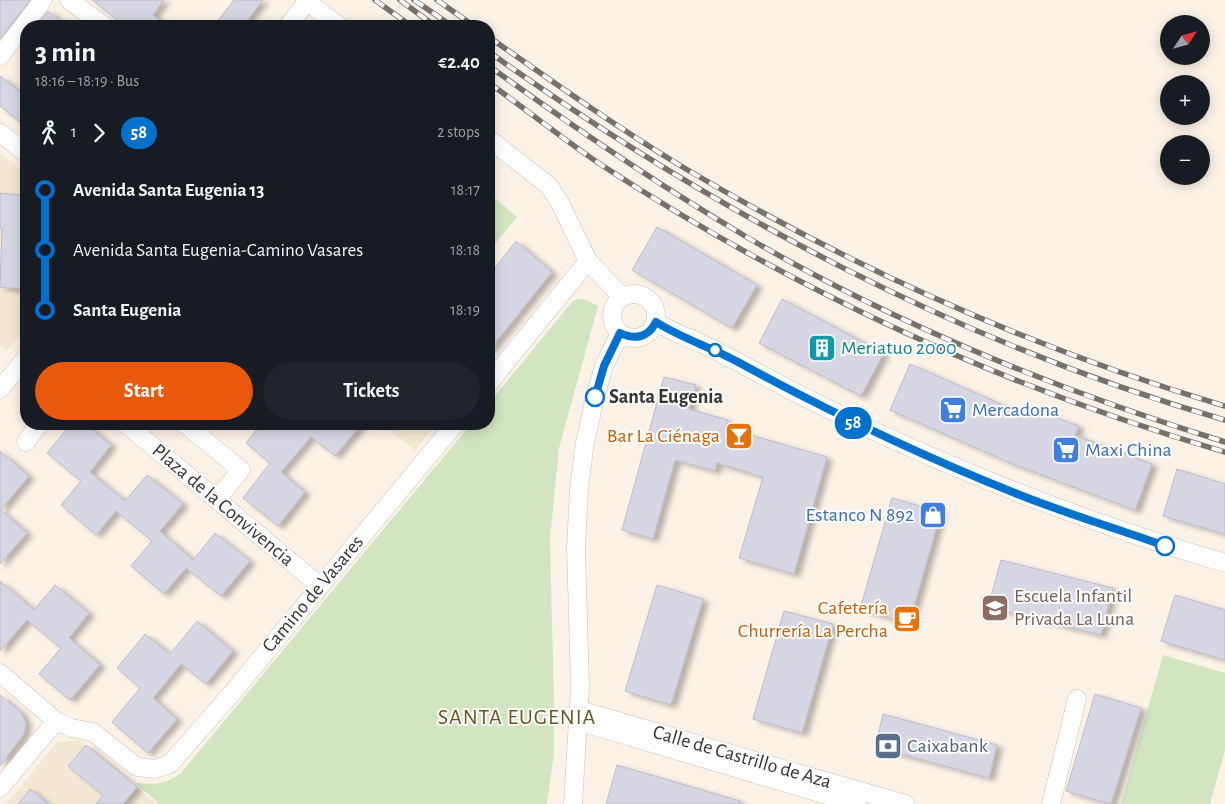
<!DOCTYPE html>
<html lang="en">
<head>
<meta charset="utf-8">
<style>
  body { margin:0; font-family:"Alegreya Sans",sans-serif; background:#20242c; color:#f1f3f6; height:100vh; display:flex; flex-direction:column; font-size:19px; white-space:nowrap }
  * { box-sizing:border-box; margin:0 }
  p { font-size:16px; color:#9ea1a6 }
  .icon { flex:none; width:28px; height:28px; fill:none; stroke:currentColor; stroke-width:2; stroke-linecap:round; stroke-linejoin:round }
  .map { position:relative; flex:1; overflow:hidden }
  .panel { position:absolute; left:20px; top:20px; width:475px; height:410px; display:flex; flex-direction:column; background:#171b24; border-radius:20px; box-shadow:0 2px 12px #0003 }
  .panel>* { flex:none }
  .badge { padding:0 10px; border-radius:16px; font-size:18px; line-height:32px }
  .needle { width:32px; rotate:54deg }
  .controls { position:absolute; left:1160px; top:15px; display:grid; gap:10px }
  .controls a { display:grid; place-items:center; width:50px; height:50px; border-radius:50%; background:#171b24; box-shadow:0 2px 12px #0003; font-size:25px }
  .map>.badge { position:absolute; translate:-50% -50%; box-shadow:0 0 0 2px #fff }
  .legs { display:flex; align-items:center; gap:8px; height:55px; padding:0 15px; font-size:16px }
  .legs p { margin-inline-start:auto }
  .headline { display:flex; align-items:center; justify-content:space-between; height:85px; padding:0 15px }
  h1 { font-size:28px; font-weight:700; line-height:38px }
  .primary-button { display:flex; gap:10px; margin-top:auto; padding:10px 15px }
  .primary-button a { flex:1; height:58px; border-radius:30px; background:#ea580c; color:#fff; font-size:20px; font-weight:700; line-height:58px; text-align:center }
  .primary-button a+a { background:#20242c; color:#f1f3f6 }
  ul { padding:0 15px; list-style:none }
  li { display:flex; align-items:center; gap:18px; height:60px; font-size:19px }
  li i { display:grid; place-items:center; width:8px; height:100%; margin:0 6px; background:currentColor }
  li i::after { content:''; width:12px; height:12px; margin:-6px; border:4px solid; border-radius:50%; background:#171b24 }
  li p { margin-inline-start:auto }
  li:first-child i { background:linear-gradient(#0000 50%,currentColor 0) }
  li:last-child i { background:linear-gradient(currentColor 50%,#0000 0) }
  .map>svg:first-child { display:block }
  .education { fill:#f4e8d4 }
  .green { fill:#d0e5c0 }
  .building { fill:#d7d6e4; stroke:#bdbbc9; filter:url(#shadow) }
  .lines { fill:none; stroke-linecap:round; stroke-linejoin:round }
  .minor-casing { stroke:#cac0b5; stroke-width:19 }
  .minor { stroke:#fff; stroke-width:18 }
  .rail-casing { stroke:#77716a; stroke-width:5.5 }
  .rail { stroke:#fff; stroke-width:4; stroke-dasharray:11; stroke-linecap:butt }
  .line-1-casing { stroke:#fff; stroke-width:11 }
  .line-1 { stroke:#0072ce; stroke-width:8 }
  .stop-1-dot { fill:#fff; stroke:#0072ce; stroke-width:2.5 }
  .labels { text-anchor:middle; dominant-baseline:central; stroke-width:4; stroke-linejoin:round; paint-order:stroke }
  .culture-label { font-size:20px; fill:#0d838f; stroke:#fff; text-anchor:start }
  .stop-label { font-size:20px; font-weight:bold; fill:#37332f; stroke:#fff; text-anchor:start }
  .shop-label { font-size:20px; fill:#366cbe; stroke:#fff; text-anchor:start }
  .food-label { font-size:20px; fill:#c56008; stroke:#fff; text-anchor:end }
  .street-label { font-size:20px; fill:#37332f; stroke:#fff }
  .education-label { font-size:20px; fill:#785e54; stroke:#fff; text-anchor:start }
  .service-label { font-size:20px; fill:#4e5e75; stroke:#fff; text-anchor:start }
  .quarter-label { font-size:22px; letter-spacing:1px; fill:#67561b; stroke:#fff }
</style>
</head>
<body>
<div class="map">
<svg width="1225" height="804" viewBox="0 0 1225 804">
  <defs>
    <filter id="shadow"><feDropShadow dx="5.5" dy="3" stdDeviation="2.5" flood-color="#0004"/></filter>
  </defs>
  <rect width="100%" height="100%" fill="#fcf2e6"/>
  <g class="education">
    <path d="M0,153L26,173V329L6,351L0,346Z"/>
    <path d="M383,424H435L415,451Z"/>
    <path d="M80,740L157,804H6L57,742Z"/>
  </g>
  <g class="green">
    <path d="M489,193L517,217L489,251Z"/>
    <path d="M577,299H585L598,306L559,448L550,538L554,708V753L547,804H159L136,783C155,785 166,784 181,773L471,424H489V403L572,302Z"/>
    <path d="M1163,655L1225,673V750L1210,804H1121Z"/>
  </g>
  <g class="building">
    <path d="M0,0H30L0,39Z"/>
    <path d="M92,0H164L153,15L167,26H125Z"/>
    <path d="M234,0H263L243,26H214Z"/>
    <path d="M48,11L68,26H36Z"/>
    <path d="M0,76L26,97V112L19,121L0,106Z"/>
    <path d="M0,193L26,196V264L25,272H22L20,289L0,287L2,228H0Z"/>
    <path d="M657,227L757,285L732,328L632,270Z"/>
    <path d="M516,241L552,272L489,351V276Z"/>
    <path d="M782,299L884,353L861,396L759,343Z"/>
    <path d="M910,364L1030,417L1033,409L1079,426L1075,435L1152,464L1135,510L1013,464L890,410Z"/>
    <path d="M664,377L696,385L689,409L728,420L726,428L827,457L794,574L739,558L763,477L717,463L715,471L675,460L653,539L622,530Z"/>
    <path d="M71,424H86L111,445L90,472L125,501L147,475L183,504L160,531L193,560L215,533L250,561L221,596L186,568L164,594L131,566L152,541L116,511L96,535L61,505L81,481L47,453Z"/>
    <path d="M261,424H362L335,456L311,437L281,472L305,492L278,526L243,498L270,463L246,443Z"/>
    <path d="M0,451L29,476L1,510L27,533L0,564Z"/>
    <path d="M1177,469L1225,484V534L1163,516Z"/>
    <path d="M892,498L941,512L909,624L860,609Z"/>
    <path d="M1001,560L1113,588L1101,635L988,607Z"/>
    <path d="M0,581L34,610L55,585L89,613L69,638L100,665L70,700L39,674L61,648L27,620L0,651Z"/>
    <path d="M657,585L703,599L671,705L625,691Z"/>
    <path d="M1175,595L1225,610V660L1161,641Z"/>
    <path d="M784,611L833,624L802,733L753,719Z"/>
    <path d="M197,621L233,651L206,684L181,664L153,698L177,719L148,753L112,722L140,688L117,668L145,634L170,654Z"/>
    <path d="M1095,694L1141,708L1111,804L1066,791Z"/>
    <path d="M0,695L21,712L26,723L24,734L0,766Z"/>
    <path d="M883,714L997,745L989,778L875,747Z"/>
    <path d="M86,745L137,787L123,804H96L103,795L68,766Z"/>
    <path d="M617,765L740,801L739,804H606Z"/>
    <path d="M30,789L48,804H18Z"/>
  </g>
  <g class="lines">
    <g class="minor-casing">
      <g id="minor">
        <path d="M69,0L104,26"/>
        <path d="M305,0L339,26"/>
        <path d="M288,26L307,2"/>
        <path d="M0,56L43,0"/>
        <path d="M0,133L26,153"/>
        <path d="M489,139L549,186L560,203L588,261L622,297"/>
        <circle cx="634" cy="316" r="22"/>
        <path d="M656,322C670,331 685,336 700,343C716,350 732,359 747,367C900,450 1058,514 1225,563"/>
        <path d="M489,383L588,261"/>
        <path d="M0,389L26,358"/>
        <path d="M126,424L320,586"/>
        <path d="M185,424L241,470L217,499"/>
        <path d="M26,442L39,424"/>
        <path d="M0,673L56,721L0,788"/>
        <path d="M579,710L905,804"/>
        <path d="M56,721L71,728L93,732L137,767L155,769L170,764L232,693L455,424"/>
        <path d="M591,725L857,804"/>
        <path d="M573,804L580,687L576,548L579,490L584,448L595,397L604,366L620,333"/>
        <path d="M1051,804L1077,699"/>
      </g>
    </g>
    <use href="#minor" class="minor"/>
    <g class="rail-casing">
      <g id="rail">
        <path d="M375,0L411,26"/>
        <path d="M400,0L435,26"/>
        <path d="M414,0L452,26"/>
        <path d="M437,0L474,26"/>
        <path d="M489,37C553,82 618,128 686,169C855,269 1036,350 1225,406"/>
        <path d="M489,52C711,210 962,345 1225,420"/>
        <path d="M489,66C573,127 660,186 750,239C899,326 1060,391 1225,442"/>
        <path d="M489,83C527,110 564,140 603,166C795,291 1006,388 1225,452"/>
      </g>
    </g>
    <use href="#rail" class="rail"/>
  </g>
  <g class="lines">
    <g class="line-1-casing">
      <path id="line-1" d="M595,397L604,366L620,333C635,340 648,338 656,322C679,337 712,348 738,362C828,411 920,455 1015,493C1064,513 1115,528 1165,546"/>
    </g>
    <use href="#line-1" class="line-1"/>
  </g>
  <defs>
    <g id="building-square" transform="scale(1.4375)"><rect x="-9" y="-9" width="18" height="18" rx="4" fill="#0f9aa8" stroke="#fff"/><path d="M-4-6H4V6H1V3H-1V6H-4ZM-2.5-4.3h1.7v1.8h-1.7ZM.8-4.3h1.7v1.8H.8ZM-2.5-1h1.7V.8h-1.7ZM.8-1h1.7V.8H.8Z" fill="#fff"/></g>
    <g id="supermarket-square" transform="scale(1.4375)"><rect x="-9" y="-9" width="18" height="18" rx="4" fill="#3f7fe0" stroke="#fff"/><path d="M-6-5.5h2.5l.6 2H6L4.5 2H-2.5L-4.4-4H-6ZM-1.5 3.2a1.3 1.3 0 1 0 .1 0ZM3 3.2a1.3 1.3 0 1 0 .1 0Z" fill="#fff"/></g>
    <g id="bar-square" transform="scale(1.4375)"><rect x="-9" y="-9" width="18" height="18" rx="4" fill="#e8710a" stroke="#fff"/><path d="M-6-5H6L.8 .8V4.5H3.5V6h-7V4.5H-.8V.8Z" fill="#fff"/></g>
    <g id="shop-square" transform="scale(1.4375)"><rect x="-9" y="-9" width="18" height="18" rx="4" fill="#3f7fe0" stroke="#fff"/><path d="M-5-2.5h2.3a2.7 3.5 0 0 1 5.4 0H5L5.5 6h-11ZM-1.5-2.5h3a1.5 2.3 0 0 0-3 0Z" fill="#fff"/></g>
    <g id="school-square" transform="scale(1.4375)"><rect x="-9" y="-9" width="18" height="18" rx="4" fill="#8d6e63" stroke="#fff"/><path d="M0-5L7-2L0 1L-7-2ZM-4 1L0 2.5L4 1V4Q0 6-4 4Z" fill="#fff"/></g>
    <g id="cafe-square" transform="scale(1.4375)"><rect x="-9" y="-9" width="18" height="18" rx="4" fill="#e8710a" stroke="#fff"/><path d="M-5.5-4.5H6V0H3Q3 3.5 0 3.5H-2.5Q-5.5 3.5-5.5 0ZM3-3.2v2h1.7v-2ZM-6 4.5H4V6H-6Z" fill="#fff"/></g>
    <g id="bank-square" transform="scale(1.4375)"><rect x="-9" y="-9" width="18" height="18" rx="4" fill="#5c6f8a" stroke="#fff"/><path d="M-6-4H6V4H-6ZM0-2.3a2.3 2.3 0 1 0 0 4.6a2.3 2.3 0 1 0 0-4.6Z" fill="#fff"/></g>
  </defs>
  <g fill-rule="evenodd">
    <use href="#building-square" x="822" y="348"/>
    <use href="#supermarket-square" x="953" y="410"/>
    <use href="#bar-square" x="739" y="436"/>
    <use href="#supermarket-square" x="1066" y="450"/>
    <use href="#shop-square" x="933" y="515"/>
    <use href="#school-square" x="995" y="608"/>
    <use href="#cafe-square" x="907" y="619"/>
    <use href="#bank-square" x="888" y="746"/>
  </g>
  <g class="stop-1-dot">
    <circle cx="715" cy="350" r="6"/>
    <circle cx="595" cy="397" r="9"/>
    <circle cx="1165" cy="546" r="9"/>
  </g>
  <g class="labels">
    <g class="culture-label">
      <text x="841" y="348">Meriatuo 2000</text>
    </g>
    <g class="stop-label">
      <text x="609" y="397">Santa Eugenia</text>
    </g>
    <g class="shop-label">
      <text x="972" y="410">Mercadona</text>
      <text x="1085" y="450">Maxi China</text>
      <text x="914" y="515" text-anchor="end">Estanco N 892</text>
    </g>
    <g class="food-label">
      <text x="720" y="436">Bar La Ciénaga</text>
      <text x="888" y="608">Cafetería<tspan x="888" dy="23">Churrería La Percha</tspan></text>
    </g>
    <g class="street-label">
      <text transform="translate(223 505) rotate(40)">Plaza de la Convivencia</text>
      <text transform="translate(313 594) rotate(-50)">Camino de Vasares</text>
      <text transform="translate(742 757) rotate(16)">Calle de Castrillo de Aza</text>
    </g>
    <g class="education-label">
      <text x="1014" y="596">Escuela Infantil<tspan x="1014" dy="23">Privada La Luna</tspan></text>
    </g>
    <g class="service-label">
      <text x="907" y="746">Caixabank</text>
    </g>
    <g class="quarter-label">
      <text x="517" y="717">SANTA EUGENIA</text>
    </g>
  </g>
</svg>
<div class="controls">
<a><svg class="needle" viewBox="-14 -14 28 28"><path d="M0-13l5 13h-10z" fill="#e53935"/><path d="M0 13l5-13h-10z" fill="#9ea1a6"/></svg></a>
<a>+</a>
<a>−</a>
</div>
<b class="badge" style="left:853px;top:423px;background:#0072ce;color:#fff">58</b>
<section class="panel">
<div class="headline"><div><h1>3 min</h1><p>18:16 – 18:19 · Bus</p></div><b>€2.40</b></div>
<div class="legs"><svg class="icon" aria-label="walk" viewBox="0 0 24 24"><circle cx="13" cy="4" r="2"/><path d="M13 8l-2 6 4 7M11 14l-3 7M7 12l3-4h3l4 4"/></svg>1<svg class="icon" aria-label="forward" viewBox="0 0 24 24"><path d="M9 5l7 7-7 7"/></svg><b class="badge" style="background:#0072ce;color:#fff">58</b><p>2 stops</p></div>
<ul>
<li><i style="color:#0072ce"></i><b>Avenida Santa Eugenia 13</b><p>18:17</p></li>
<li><i style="color:#0072ce"></i><span>Avenida Santa Eugenia-Camino Vasares</span><p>18:18</p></li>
<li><i style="color:#0072ce"></i><b>Santa Eugenia</b><p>18:19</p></li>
</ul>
<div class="primary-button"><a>Start</a><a>Tickets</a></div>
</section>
</div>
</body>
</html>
